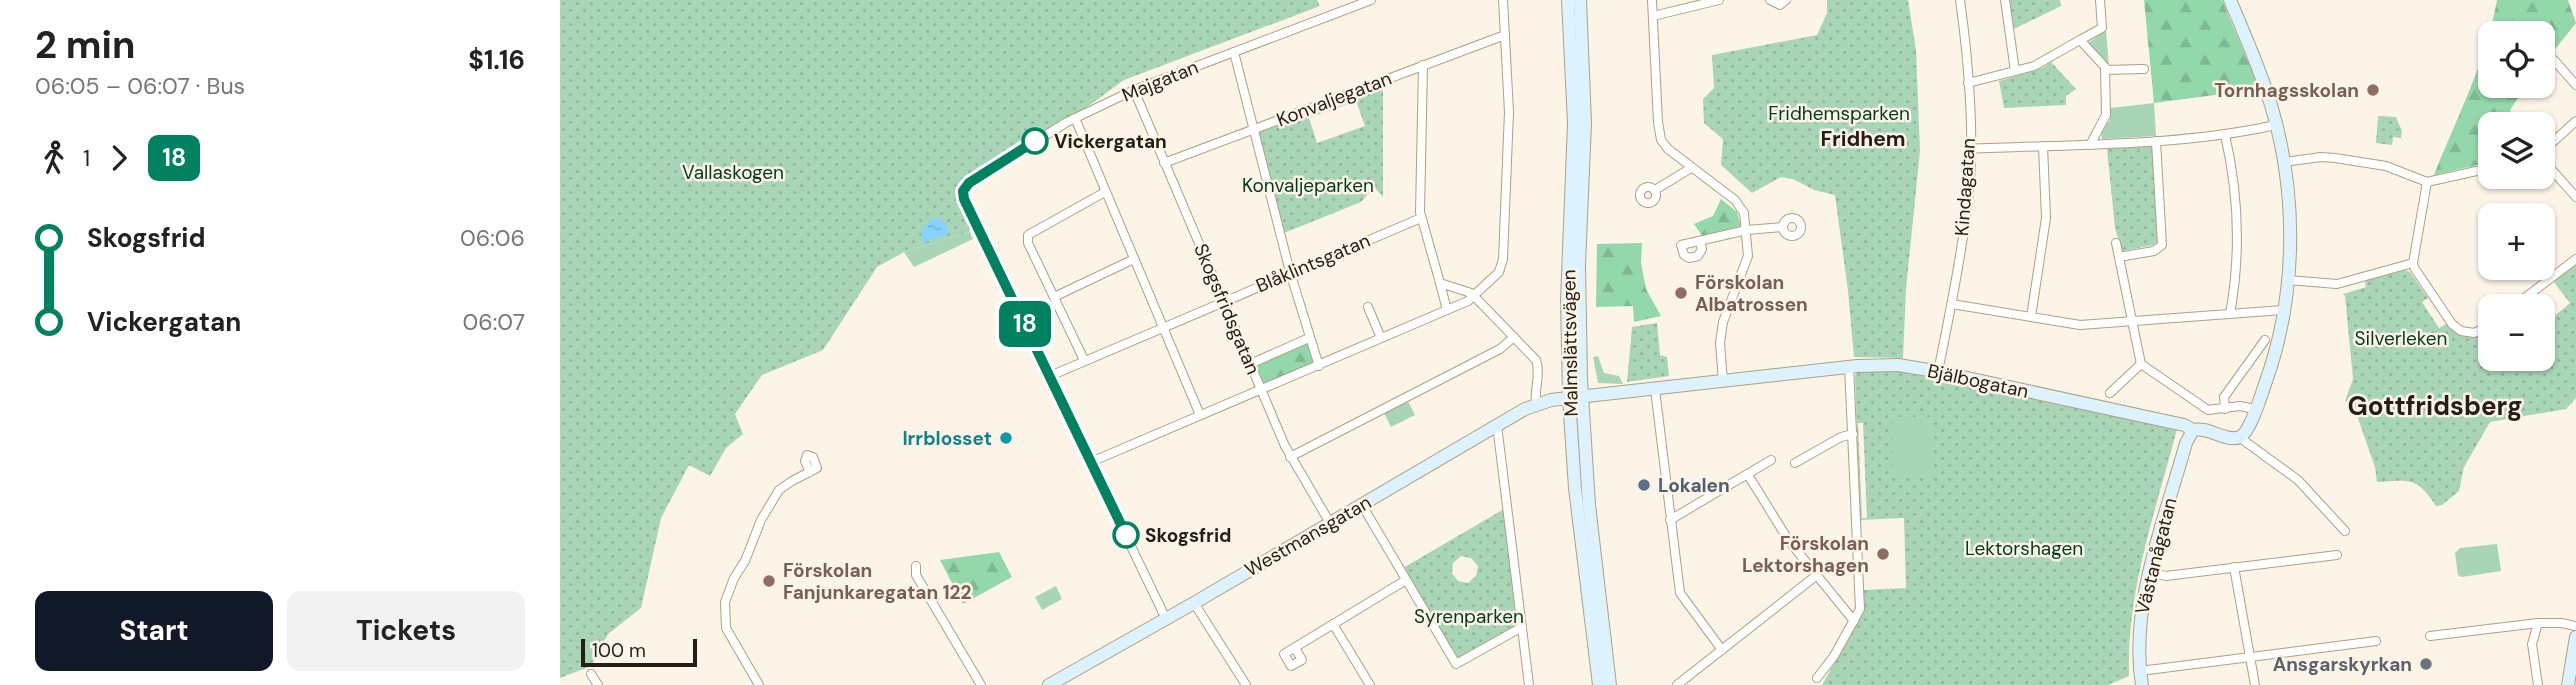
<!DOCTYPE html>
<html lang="en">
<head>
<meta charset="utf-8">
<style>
  body { margin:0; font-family:"DM Sans",sans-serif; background:#f2f2f2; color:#222; height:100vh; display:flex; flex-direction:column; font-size:26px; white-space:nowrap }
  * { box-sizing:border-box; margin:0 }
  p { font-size:23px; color:#767676 }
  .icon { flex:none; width:38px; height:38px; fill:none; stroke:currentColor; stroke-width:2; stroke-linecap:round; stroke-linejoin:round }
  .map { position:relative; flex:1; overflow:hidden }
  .sheet { display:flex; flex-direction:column; background:#fff; width:560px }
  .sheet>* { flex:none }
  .badge { padding:0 14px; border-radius:10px; font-size:24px; line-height:46px }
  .buttons { position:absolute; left:1918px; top:21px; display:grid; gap:14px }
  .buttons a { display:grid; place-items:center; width:77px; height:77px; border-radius:14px; background:#fff; box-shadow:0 2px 5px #0004; font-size:35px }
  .scale { position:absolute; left:21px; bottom:18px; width:116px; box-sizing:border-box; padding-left:7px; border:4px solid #261e13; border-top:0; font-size:19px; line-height:24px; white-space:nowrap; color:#261e13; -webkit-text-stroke:5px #fcf4e7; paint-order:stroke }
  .map>.badge { position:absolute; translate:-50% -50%; box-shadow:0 0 0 4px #fff }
  .legs { display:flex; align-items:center; gap:10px; height:77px; padding:0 35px; font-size:23px }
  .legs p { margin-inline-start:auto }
  .headline { display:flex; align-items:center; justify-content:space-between; height:119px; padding:0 35px }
  h1 { font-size:38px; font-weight:700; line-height:52px }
  .action { display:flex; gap:14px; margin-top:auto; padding:14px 35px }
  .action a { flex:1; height:80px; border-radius:14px; background:#111827; color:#fff; font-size:28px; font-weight:700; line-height:80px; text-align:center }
  .action a+a { background:#f2f2f2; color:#222 }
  ul { padding:0 35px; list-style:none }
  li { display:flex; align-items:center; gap:24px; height:84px; font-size:26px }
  li i { display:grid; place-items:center; width:10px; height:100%; margin:0 9px; background:currentColor }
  li i::after { content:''; width:18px; height:18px; margin:-9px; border:5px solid; border-radius:50%; background:#fff }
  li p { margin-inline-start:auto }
  li:first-child i { background:linear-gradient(#0000 50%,currentColor 0) }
  li:last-child i { background:linear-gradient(currentColor 50%,#0000 0) }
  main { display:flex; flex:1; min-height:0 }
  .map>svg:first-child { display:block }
  .grass { fill:#a9d5b7 }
  .forest { fill:url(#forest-firs) }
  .park { fill:url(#park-dots); fill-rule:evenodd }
  .water { fill:url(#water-ripples) }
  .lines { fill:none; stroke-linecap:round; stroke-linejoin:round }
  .street-casing { stroke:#b29f80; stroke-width:10 }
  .secondary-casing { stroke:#b29f80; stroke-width:14 }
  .street { stroke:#fff; stroke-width:8 }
  .secondary { stroke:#dcf2fe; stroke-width:12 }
  .line-1-casing { stroke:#fff; stroke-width:16 }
  .line-1 { stroke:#008260; stroke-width:10 }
  .education-dot { fill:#8d6e63; stroke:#fcf4e7; stroke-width:2.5 }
  .stop-1-dot { fill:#fff; stroke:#008260; stroke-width:3.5 }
  .culture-dot { fill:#0f9aa8; stroke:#fcf4e7; stroke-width:2.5 }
  .service-dot { fill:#5c6f8a; stroke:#fcf4e7; stroke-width:2.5 }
  .worship-dot { fill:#6b7280; stroke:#fcf4e7; stroke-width:2.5 }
  .labels { text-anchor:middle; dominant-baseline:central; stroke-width:5; stroke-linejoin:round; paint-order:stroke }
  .street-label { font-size:19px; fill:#261e13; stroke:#fcf4e7 }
  .education-label { font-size:19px; font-weight:bold; fill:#785e54; stroke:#fcf4e7; text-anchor:end }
  .park-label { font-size:19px; fill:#003a1e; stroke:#fcf4e7 }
  .stop-label { font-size:19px; font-weight:bold; fill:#261e13; stroke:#fcf4e7; text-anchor:start }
  .culture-label { font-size:19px; font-weight:bold; fill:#0d838f; stroke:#fcf4e7; text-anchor:end }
  .service-label { font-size:19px; font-weight:bold; fill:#4e5e75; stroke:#fcf4e7; text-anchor:start }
  .worship-label { font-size:19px; font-weight:bold; fill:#5b616d; stroke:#fcf4e7; text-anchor:end }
  .neighbourhood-label { font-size:21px; font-weight:bold; fill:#261e13; stroke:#fcf4e7 }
  .district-label { font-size:26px; font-weight:bold; fill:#261e13; stroke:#fcf4e7 }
</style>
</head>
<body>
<main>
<section class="sheet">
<div class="headline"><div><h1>2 min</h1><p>06:05 – 06:07 · Bus</p></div><b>$1.16</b></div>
<div class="legs"><svg class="icon" aria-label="walk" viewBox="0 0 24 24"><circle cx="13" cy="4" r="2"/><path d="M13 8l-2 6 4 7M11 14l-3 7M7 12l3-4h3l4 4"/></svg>1<svg class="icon" aria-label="forward" viewBox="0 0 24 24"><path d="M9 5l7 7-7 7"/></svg><b class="badge" style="background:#008260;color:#fff">18</b></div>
<ul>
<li><i style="color:#008260"></i><b>Skogsfrid</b><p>06:06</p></li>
<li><i style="color:#008260"></i><b>Vickergatan</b><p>06:07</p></li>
</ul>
<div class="action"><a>Start</a><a>Tickets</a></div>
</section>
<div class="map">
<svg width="2016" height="685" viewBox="0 0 2016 685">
  <defs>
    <pattern id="forest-firs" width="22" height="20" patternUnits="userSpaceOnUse" patternTransform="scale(1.75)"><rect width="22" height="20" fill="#92d8ab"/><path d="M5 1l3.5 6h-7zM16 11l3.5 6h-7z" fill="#7eb992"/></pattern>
    <pattern id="park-dots" width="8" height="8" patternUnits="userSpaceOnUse" patternTransform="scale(1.75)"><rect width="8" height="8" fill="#a9d5b7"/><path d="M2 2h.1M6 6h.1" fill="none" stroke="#91b69c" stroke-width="1.8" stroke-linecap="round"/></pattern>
    <pattern id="water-ripples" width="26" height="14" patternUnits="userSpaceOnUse" patternTransform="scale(1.75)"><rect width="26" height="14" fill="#88d3fd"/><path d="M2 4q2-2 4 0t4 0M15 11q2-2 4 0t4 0" fill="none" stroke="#75b5d8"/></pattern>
  </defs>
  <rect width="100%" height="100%" fill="#fcf4e7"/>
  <g class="grass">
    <path d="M1546,30L1549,67L1528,43Z"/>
    <path d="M1594,103L1596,136L1542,139L1541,131L1550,120V108Z"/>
    <path d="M410,232L413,239L354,267L344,252Z"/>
    <path d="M1038,356L1044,373L1059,376L1063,384L1038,383L1033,357Z"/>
    <path d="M847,399L855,415L831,427L823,411Z"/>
    <rect x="1333" y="417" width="37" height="58"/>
    <path d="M1937,544L1941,571L1902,577L1898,575L1895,553L1900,548Z"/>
    <path d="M496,586L502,599L482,610L475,597Z"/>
  </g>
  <g class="forest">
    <path d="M1584,0H1662L1700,89L1594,103Z"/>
    <path d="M1937,0H2008L2016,23L1992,53L1990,61L1983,67V33H1930V86H1966L1950,110L1957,124H1930V162L1874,175C1897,117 1926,62 1937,0Z"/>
    <path d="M1161,199L1177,212L1181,226L1142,236L1134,224L1153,216Z"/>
    <path d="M1082,243L1081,263L1086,289L1101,316L1074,322L1073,306L1036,307L1037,244Z"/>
    <path d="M747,342L755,363L703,386L695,365Z"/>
    <path d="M439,552L452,577L403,604L380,560Z"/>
  </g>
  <g class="park">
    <path d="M0,0H757L760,6L564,80L512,118L396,188L407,213L410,232L344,252L317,267L263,350L202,375L175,414L183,434L166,448L150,476L129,465L101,518L81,608L48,634L31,666L0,678Z"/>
    <path d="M1267,0H1348L1356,50L1360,151L1346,289L1343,358L1294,357L1288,291L1275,195L1254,190L1233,179L1221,177L1192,193L1161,165L1163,139L1144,123L1143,99L1154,88L1152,55L1257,35L1267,13Z"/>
    <path d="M1449,0H1500L1501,6L1454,29Z"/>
    <path d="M1491,62L1516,89L1506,96V105L1444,108L1439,81L1482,68Z"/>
    <path d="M823,84V197L814,187L801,202L724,233L698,130ZM796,101L805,126L757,143L749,118Z"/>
    <path d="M1818,116L1836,117L1842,131L1841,138L1833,137L1832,145L1816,143Z"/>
    <path d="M1592,146L1599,241L1594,245L1562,251L1555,228L1547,149Z"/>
    <path d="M2016,263V398L2006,409L1930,422L1904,467L1899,491L1882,505L1876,506C1857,476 1849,480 1817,482L1815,467L1794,407L1785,401L1793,379L1785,296L1783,294L1806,287L1805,281L1845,270L1850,272L1868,298L1862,302L1879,328L1886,324C1898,338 1914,341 1930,331V359H1983V326L2010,303L1993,281Z"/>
    <path d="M1097,323L1100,355L1107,357L1109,376L1067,382L1072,327Z"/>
    <path d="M1340,371L1617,429C1596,510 1566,592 1569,676L1548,685H1262L1304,611L1303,590L1346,588L1344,518L1300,520L1295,376L1297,372ZM1333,417H1370V475H1333ZM1298,423H1303L1307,518H1302Z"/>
    <path d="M944,509L958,625L897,660L843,568ZM901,556L911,558L918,566L916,576L908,583L898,581L892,573L893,563Z"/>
  </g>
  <path class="water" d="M373,218L383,220L388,227V234L365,242L362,241L361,230Z"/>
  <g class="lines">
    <g class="street-casing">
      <g id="street">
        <path d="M1092,0L1098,122L1101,140L1108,149L1175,200L1184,213L1188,256L1163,322L1160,343L1163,381"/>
        <path d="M1210,0L1220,5L1226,0"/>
        <path d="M1445,0L1455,71"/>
        <path d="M1093,16L1159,0"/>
        <path d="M674,52L730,272L759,366"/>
        <path d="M1994,60L2016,85"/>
        <path d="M863,65L860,212L880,283L911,293L976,360C981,374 974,389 976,404"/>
        <path d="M1545,70L1584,69"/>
        <path d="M1408,83L1474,66L1520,40"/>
        <path d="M574,90L725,446L770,523"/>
        <path d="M515,118L640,415"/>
        <path d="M1665,135C1679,195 1681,253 1670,314"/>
        <path d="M1530,145L1546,115L1545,67L1520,40L1542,28L1540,0"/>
        <path d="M1410,149C1512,144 1615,147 1716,125"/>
        <path d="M1983,151L2016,121"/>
        <path d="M1983,160L2016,197"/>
        <path d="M1724,162L1761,157L1775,158L1826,166L1867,182L1930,168"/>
        <path d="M604,163L945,35"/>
        <path d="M1867,182L1853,263L1855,269L1892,324L1901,331L1914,333L1930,325"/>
        <circle cx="1088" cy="195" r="8"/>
        <path d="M1095,190L1131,168"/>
        <circle cx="1232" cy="227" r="9"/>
        <path d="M1140,241L1142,249L1138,256L1129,258L1124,255L1121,245L1187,230L1223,227"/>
        <path d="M1556,243L1581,364L1648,410L1680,406L1695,409"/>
        <path d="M1559,257L1594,251L1602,245L1596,141"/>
        <path d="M1728,280L1777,284L1853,263"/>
        <path d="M880,283L887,310"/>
        <path d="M494,297L574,259"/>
        <path d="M1392,304L1520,325L1723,310"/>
        <path d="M1954,306L2016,259"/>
        <path d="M808,307L821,338"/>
        <path d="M1471,317L1486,218L1483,146"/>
        <path d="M524,360L468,243V235L545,192"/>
        <path d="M690,364L749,338"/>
        <path d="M1378,372C1390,312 1402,253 1409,192C1415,136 1408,56 1400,0"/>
        <path d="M490,376L861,218"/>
        <path d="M1095,389L1120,593L1162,650"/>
        <path d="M1550,393L1581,364"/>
        <path d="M1665,409L1664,397L1705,340"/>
        <path d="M937,425L969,685"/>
        <path d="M1679,437L1738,480L1785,531"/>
        <path d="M730,457L940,349L954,337"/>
        <path d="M531,462L908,301L939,272L943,259L949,112L943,0"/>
        <path d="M1235,463L1281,437L1293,434"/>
        <path d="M1188,475L1229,541L1294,621"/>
        <path d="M802,505L896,664L962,627"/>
        <path d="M1110,520L1211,460"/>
        <path d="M356,566V575L421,685"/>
        <path d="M1674,567L1695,685"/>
        <path d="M1590,572L1606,576L1777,555"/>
        <path d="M634,603L686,685"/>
        <path d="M606,619L404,199L403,191L409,183L507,122L574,90L811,0"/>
        <path d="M773,624L810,685"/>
        <path d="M1870,636L1978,623"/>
        <path d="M735,648L742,660L731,666L724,654L846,580"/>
        <path d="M1580,671L1816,641"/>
        <path d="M31,674L38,685"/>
        <path d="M1257,678L1274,656L1300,609L1289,366"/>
        <path d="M199,685L166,628L165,602L174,578L185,561L201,520L219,490L232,481L257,468L253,457L247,455L245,461L250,472"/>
        <path d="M1117,685L1257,575"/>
        <path d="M1978,685L1972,644L1978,623H2001L2016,626"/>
      </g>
    </g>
    <g class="secondary-casing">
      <g id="secondary">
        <path d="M1008,0L1014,123L1007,300L1009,398L1015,488L1039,685"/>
        <path d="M1020,0L1025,123L1019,265L1021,379L1029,505L1050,685"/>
        <path d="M489,685L634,603L965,409L991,400L1297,366L1338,365L1375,371L1624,425L1633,430C1649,426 1666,443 1680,437C1690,432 1701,396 1705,384C1737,296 1738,195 1711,105C1700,69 1685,35 1670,0"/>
        <path d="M1582,685C1569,606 1605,519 1626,443L1633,430"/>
        <path d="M2008,685L2016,637"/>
      </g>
    </g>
    <use href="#street" class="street"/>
    <use href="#secondary" class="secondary"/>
  </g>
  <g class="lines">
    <g class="line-1-casing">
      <path id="line-1" d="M475,141L409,183L403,191L404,199L566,535"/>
    </g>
    <use href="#line-1" class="line-1"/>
  </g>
  <g class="education-dot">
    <circle cx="1813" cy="90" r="7"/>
    <circle cx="1121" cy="293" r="7"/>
    <circle cx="1323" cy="554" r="7"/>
    <circle cx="209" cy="581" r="7"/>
  </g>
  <g class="stop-1-dot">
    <circle cx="475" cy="141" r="12"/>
    <circle cx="566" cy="535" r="12"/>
  </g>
  <circle class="culture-dot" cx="446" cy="438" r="7"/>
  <circle class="service-dot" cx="1084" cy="485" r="7"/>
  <circle class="worship-dot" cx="1866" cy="664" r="7"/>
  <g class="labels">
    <g class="street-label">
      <text transform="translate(600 81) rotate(-22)">Majgatan</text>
      <text transform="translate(774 99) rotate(-21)">Konvaljegatan</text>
      <text transform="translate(1405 187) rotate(-86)">Kindagatan</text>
      <text transform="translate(753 263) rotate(-23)">Blåklintsgatan</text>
      <text transform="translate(667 309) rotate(67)">Skogsfridsgatan</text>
      <text transform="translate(1010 343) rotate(-91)">Malmslättsvägen</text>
      <text transform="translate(1418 381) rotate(12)">Bjälbogatan</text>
      <text transform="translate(748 536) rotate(-30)">Westmansgatan</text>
      <text transform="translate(1596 556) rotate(-76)">Västanågatan</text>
    </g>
    <g class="education-label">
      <text x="1799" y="90">Tornhagsskolan</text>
      <text x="1135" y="282" text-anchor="start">Förskolan<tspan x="1135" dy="22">Albatrossen</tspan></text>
      <text x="1309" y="543">Förskolan<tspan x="1309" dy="22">Lektorshagen</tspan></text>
      <text x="223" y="570" text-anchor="start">Förskolan<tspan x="223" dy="22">Fanjunkaregatan 122</tspan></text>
    </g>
    <g class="park-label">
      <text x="1279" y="113">Fridhemsparken</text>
      <text x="173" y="172">Vallaskogen</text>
      <text x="748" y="185">Konvaljeparken</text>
      <text x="1841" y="338">Silverleken</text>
      <text x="1464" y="548">Lektorshagen</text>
      <text x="909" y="616">Syrenparken</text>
    </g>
    <g class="stop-label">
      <text x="494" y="141">Vickergatan</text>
      <text x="585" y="535">Skogsfrid</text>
    </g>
    <g class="culture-label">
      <text x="432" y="438">Irrblosset</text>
    </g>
    <g class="service-label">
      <text x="1098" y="485">Lokalen</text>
    </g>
    <g class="worship-label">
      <text x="1852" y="664">Ansgarskyrkan</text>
    </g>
    <g class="neighbourhood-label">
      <text x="1303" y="139">Fridhem</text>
    </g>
    <g class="district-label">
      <text x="1875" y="406">Gottfridsberg</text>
    </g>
  </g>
</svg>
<div class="buttons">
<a><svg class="icon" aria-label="locate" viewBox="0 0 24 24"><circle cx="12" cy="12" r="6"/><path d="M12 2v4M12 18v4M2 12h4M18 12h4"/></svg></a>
<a><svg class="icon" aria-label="layers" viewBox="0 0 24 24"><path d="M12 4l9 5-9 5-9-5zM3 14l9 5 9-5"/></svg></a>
<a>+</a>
<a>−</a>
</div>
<div class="scale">100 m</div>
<b class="badge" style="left:465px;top:324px;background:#008260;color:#fff">18</b>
</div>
</main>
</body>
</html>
